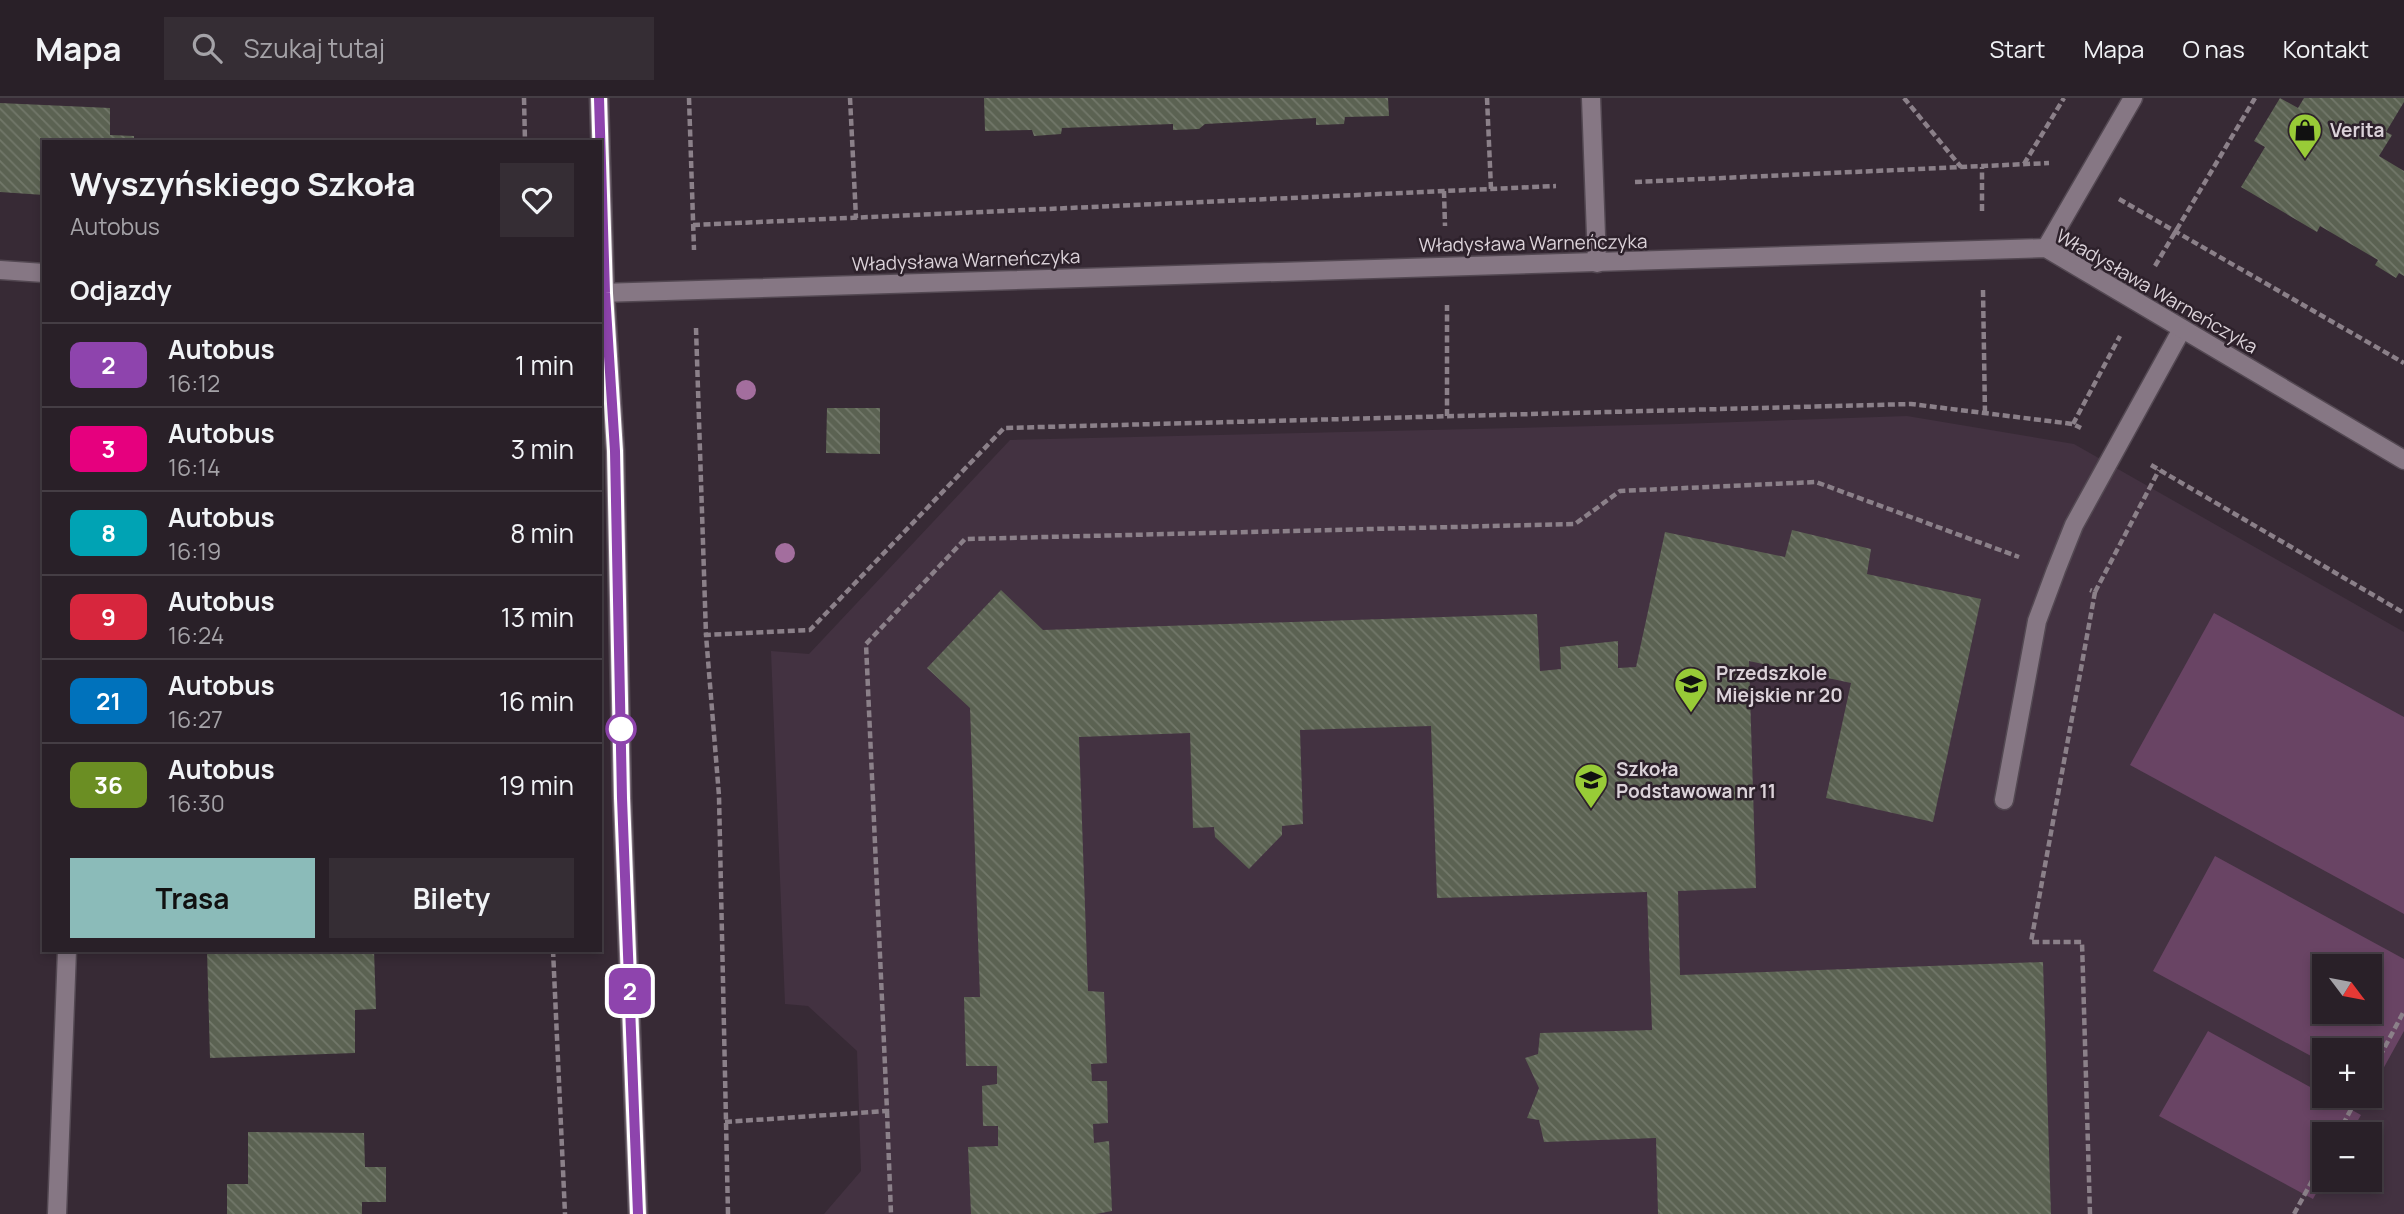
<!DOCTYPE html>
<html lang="pl">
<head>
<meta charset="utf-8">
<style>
  body { margin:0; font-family:Manrope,sans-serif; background:#352d34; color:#f1f3f6; height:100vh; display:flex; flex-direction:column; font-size:26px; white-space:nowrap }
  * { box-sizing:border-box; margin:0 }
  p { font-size:23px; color:#a5a3a8 }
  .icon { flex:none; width:38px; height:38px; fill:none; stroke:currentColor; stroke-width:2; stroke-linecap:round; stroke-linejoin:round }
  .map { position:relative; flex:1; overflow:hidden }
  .drawer { position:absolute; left:42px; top:42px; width:560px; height:812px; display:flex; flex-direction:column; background:#292028; border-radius:0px; box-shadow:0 4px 10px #0003,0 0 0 2px #453e45 }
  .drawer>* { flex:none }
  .badge { padding:0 14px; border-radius:10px; font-size:24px; line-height:46px }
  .needle { width:46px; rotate:122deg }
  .fabs { position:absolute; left:2312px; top:856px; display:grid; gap:14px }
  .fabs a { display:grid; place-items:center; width:70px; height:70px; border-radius:0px; background:#292028; box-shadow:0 4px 10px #0003,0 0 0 2px #453e45; font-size:35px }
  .map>.badge { position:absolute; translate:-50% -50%; box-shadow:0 0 0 4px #fff }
  h2 { padding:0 28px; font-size:26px; line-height:63px }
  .round { display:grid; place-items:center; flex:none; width:74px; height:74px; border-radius:0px; background:#352d34 }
  .headline { display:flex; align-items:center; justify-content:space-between; height:119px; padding:0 28px }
  h1 { font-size:33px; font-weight:700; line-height:52px }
  .action { display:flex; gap:14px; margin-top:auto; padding:14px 28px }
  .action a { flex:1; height:80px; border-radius:0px; background:#8bbbb9; color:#111; font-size:28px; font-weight:700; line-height:80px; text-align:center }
  .action a+a { background:#352d34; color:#f1f3f6 }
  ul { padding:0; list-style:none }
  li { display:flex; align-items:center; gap:21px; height:84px; padding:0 28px; border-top:2px solid #453e45 }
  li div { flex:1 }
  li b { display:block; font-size:26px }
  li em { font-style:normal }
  li .badge { min-width:77px; font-weight:700; text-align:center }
  header { display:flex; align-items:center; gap:42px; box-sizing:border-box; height:98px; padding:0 35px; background:#292028; border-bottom:2px solid #453e45 }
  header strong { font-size:33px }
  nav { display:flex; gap:38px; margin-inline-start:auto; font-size:24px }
  .search { width:490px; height:63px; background:#352d34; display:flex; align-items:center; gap:18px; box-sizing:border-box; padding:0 24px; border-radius:0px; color:#a5a3a8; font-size:26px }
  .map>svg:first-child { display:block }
  .built { fill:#433241; fill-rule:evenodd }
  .park { fill:#694464; fill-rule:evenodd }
  .building { fill:url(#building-back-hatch) }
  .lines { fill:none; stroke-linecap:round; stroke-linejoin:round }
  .service-casing { stroke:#534852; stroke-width:21 }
  .minor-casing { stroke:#534852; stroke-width:21 }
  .path { stroke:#8b8089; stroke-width:4.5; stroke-dasharray:7 3.5; stroke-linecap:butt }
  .service { stroke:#867784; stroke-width:18 }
  .minor { stroke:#867784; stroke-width:18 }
  .tree { fill:#a36e9e }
  .line-casing { stroke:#fff; stroke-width:16 }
  .line { stroke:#8e44ad; stroke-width:10 }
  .stop-dot { fill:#fff; stroke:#8e44ad; stroke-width:3.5 }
  .labels { text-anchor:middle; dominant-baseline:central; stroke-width:5; stroke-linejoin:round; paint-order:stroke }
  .poi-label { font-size:19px; font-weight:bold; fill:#dbd2d9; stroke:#2d212b; text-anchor:start }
  .street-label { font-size:19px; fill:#dbd2d9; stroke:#2d212b }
</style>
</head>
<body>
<header>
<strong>Mapa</strong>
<div class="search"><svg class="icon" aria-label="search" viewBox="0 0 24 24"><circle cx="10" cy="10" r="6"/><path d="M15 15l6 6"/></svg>Szukaj tutaj</div>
<nav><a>Start</a><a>Mapa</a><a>O nas</a><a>Kontakt</a></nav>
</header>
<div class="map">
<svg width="2404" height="1116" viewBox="0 0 2404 1116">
  <defs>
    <pattern id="building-back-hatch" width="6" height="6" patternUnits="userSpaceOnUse" patternTransform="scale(1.75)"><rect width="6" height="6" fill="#5b6252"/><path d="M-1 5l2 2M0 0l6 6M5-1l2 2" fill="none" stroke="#72786a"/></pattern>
  </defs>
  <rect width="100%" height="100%" fill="#372a35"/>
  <path class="built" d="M1907,318L2074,346L2404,534V1116H824L861,1073L857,953L808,908L785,906L771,553L809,556L1010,342L1678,326ZM2324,868H2370V914H2324ZM2324,952H2370V998H2324ZM2324,1036H2370V1082H2324Z"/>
  <g class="park">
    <path d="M2214,515L2404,619V816L2130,667Z"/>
    <path d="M2215,758L2404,861V933L2372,991L2370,990V952H2324V965L2153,873ZM2370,868V914H2324V868Z"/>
    <path d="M2208,933L2361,1017L2350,1036H2324V1081L2313,1101L2159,1018Z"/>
  </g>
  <g class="building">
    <path d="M984,0H1388L1389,18L1345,19L1344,26L1316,27V20L1205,26L1199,31L1173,32V26L1062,30L1061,36L1034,38L1032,32L985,33Z"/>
    <path d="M2280,0L2298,10L2304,0H2404V4L2386,34L2392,37L2379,58L2404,73V178L2399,175L2396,180L2375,167L2378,162L2320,128L2317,134L2241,89L2265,49L2254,43Z"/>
    <path d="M0,5L110,10V37L134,38V44H44V97L0,94Z"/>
    <path d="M827,310H880V356L826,355Z"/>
    <path d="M1792,432L1871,451L1867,476L1981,501L1933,724L1826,700L1851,585L1749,563L1756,790L1678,793L1680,877L2043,864L2051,1116H1658L1656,1040L1544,1044L1539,1022L1527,1020L1539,990L1525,960L1538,956L1540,935L1652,932L1647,794L1437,800L1431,628L1300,632L1303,726L1282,728V737L1249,771L1215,739L1214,729L1193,730L1190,635L1079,639L1088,893L1104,894L1107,965L1091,966L1092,983H1107L1108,1025L1093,1026L1094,1045L1109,1043L1112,1113L1096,1116H971L968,1049L998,1048V1028H983L982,988L997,986V968H966L964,899H980L970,610L927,570L1001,492L1043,532L1537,516L1540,573L1561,571L1560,549L1618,543V570L1636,569L1665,434L1785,459Z"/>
    <path d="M207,852H374L376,911L355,912V955L210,960Z"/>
    <path d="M248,1034L364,1035L365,1069H386V1104H362V1116H227V1086H248Z"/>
  </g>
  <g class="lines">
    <g class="service-casing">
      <path id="service" d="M2004,702L2037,523L2056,472L2074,427L2182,231"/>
    </g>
    <g class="minor-casing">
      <g id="minor">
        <path d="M599,0L605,195L615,353L622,700L638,1116"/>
        <path d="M1591,0L1597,165"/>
        <path d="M2046,150L2133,0"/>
        <path d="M0,172L44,175"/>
        <path d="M600,195L2046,150L2404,362"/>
        <path d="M57,1116L67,852"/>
      </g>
    </g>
    <g class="path">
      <path d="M524,0L525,44"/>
      <path d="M689,0L694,152"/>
      <path d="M850,0L856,120"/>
      <path d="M1487,0L1491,91"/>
      <path d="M1904,0L1961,69"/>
      <path d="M2024,66L2064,0"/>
      <path d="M1635,84L2049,65"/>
      <path d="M1444,93L1445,128"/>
      <path d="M2119,101L2404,265"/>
      <path d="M1982,113V69"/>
      <path d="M693,127L1556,88"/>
      <path d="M2155,168L2255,0"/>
      <path d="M1983,192L1985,316"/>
      <path d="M696,230L706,537"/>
      <path d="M1447,318V207"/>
      <path d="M2073,326L2120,238"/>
      <path d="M2151,367L2404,515"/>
      <path d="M2095,494L2159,372"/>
      <path d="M553,852L565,1116"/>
      <path d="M2370,977L2404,913"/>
      <path d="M887,1013L891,1116"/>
      <path d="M725,1024L887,1013L866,546L965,441L1575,426L1620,393L1816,384L2019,459"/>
      <path d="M2338,1036L2358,998"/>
      <path d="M728,1116L719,698L706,537L810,532L1004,330L1911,306L2073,326L2081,330"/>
      <path d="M2090,1116L2082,844H2031L2095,494L2090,492"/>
      <path d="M2294,1116L2324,1061"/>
    </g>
    <use href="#service" class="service"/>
    <use href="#minor" class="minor"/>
  </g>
  <g class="tree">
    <circle cx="746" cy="292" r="10"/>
    <circle cx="785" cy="455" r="10"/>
  </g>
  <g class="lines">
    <g class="line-casing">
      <path id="line" d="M599,0L605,195L615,353L622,700L638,1116"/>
    </g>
    <use href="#line" class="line"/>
  </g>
  <defs>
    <g id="shop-pin" transform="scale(1.75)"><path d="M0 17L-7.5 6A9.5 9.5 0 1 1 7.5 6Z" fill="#98cb37" stroke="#2d212b"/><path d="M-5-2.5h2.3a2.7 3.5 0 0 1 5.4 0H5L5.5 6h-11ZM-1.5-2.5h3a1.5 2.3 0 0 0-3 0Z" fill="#111"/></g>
    <g id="school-pin" transform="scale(1.75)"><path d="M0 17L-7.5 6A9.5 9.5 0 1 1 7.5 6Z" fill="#98cb37" stroke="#2d212b"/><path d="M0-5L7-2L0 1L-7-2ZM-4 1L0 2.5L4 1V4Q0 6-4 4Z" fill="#111"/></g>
  </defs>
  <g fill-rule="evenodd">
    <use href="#shop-pin" x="2305" y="32"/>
    <use href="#school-pin" x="1691" y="586"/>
    <use href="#school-pin" x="1591" y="682"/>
  </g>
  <circle class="stop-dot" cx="621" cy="631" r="14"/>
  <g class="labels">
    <g class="poi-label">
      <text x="2330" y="32">Verita</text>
      <text x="1716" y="575">Przedszkole<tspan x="1716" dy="22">Miejskie nr 20</tspan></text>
      <text x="1616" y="671">Szkoła<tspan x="1616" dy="22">Podstawowa nr 11</tspan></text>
    </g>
    <g class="street-label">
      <text transform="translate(1533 145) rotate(-1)">Władysława Warneńczyka</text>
      <text transform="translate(966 162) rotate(-2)">Władysława Warneńczyka</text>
      <text transform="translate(2157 193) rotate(30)">Władysława Warneńczyka</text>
    </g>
  </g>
</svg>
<div class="fabs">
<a><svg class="needle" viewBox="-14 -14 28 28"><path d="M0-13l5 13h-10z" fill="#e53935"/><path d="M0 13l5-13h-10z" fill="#a5a3a8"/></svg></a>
<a>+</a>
<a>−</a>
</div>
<b class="badge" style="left:630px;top:893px;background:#8e44ad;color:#fff">2</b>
<section class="drawer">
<div class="headline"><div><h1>Wyszyńskiego Szkoła</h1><p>Autobus</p></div><a class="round"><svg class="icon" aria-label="heart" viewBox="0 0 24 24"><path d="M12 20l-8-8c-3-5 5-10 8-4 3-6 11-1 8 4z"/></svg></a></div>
<h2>Odjazdy</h2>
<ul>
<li><span class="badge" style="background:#8e44ad;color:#fff">2</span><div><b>Autobus</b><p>16:12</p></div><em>1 min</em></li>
<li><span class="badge" style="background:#e6007e;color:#fff">3</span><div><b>Autobus</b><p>16:14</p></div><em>3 min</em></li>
<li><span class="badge" style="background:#00a3b4;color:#fff">8</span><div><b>Autobus</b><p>16:19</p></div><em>8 min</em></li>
<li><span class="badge" style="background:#d7263d;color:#fff">9</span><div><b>Autobus</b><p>16:24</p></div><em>13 min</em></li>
<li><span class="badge" style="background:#0072bc;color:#fff">21</span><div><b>Autobus</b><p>16:27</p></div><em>16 min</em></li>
<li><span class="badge" style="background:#6b8e23;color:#fff">36</span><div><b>Autobus</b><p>16:30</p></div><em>19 min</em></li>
</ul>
<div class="action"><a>Trasa</a><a>Bilety</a></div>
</section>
</div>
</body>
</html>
